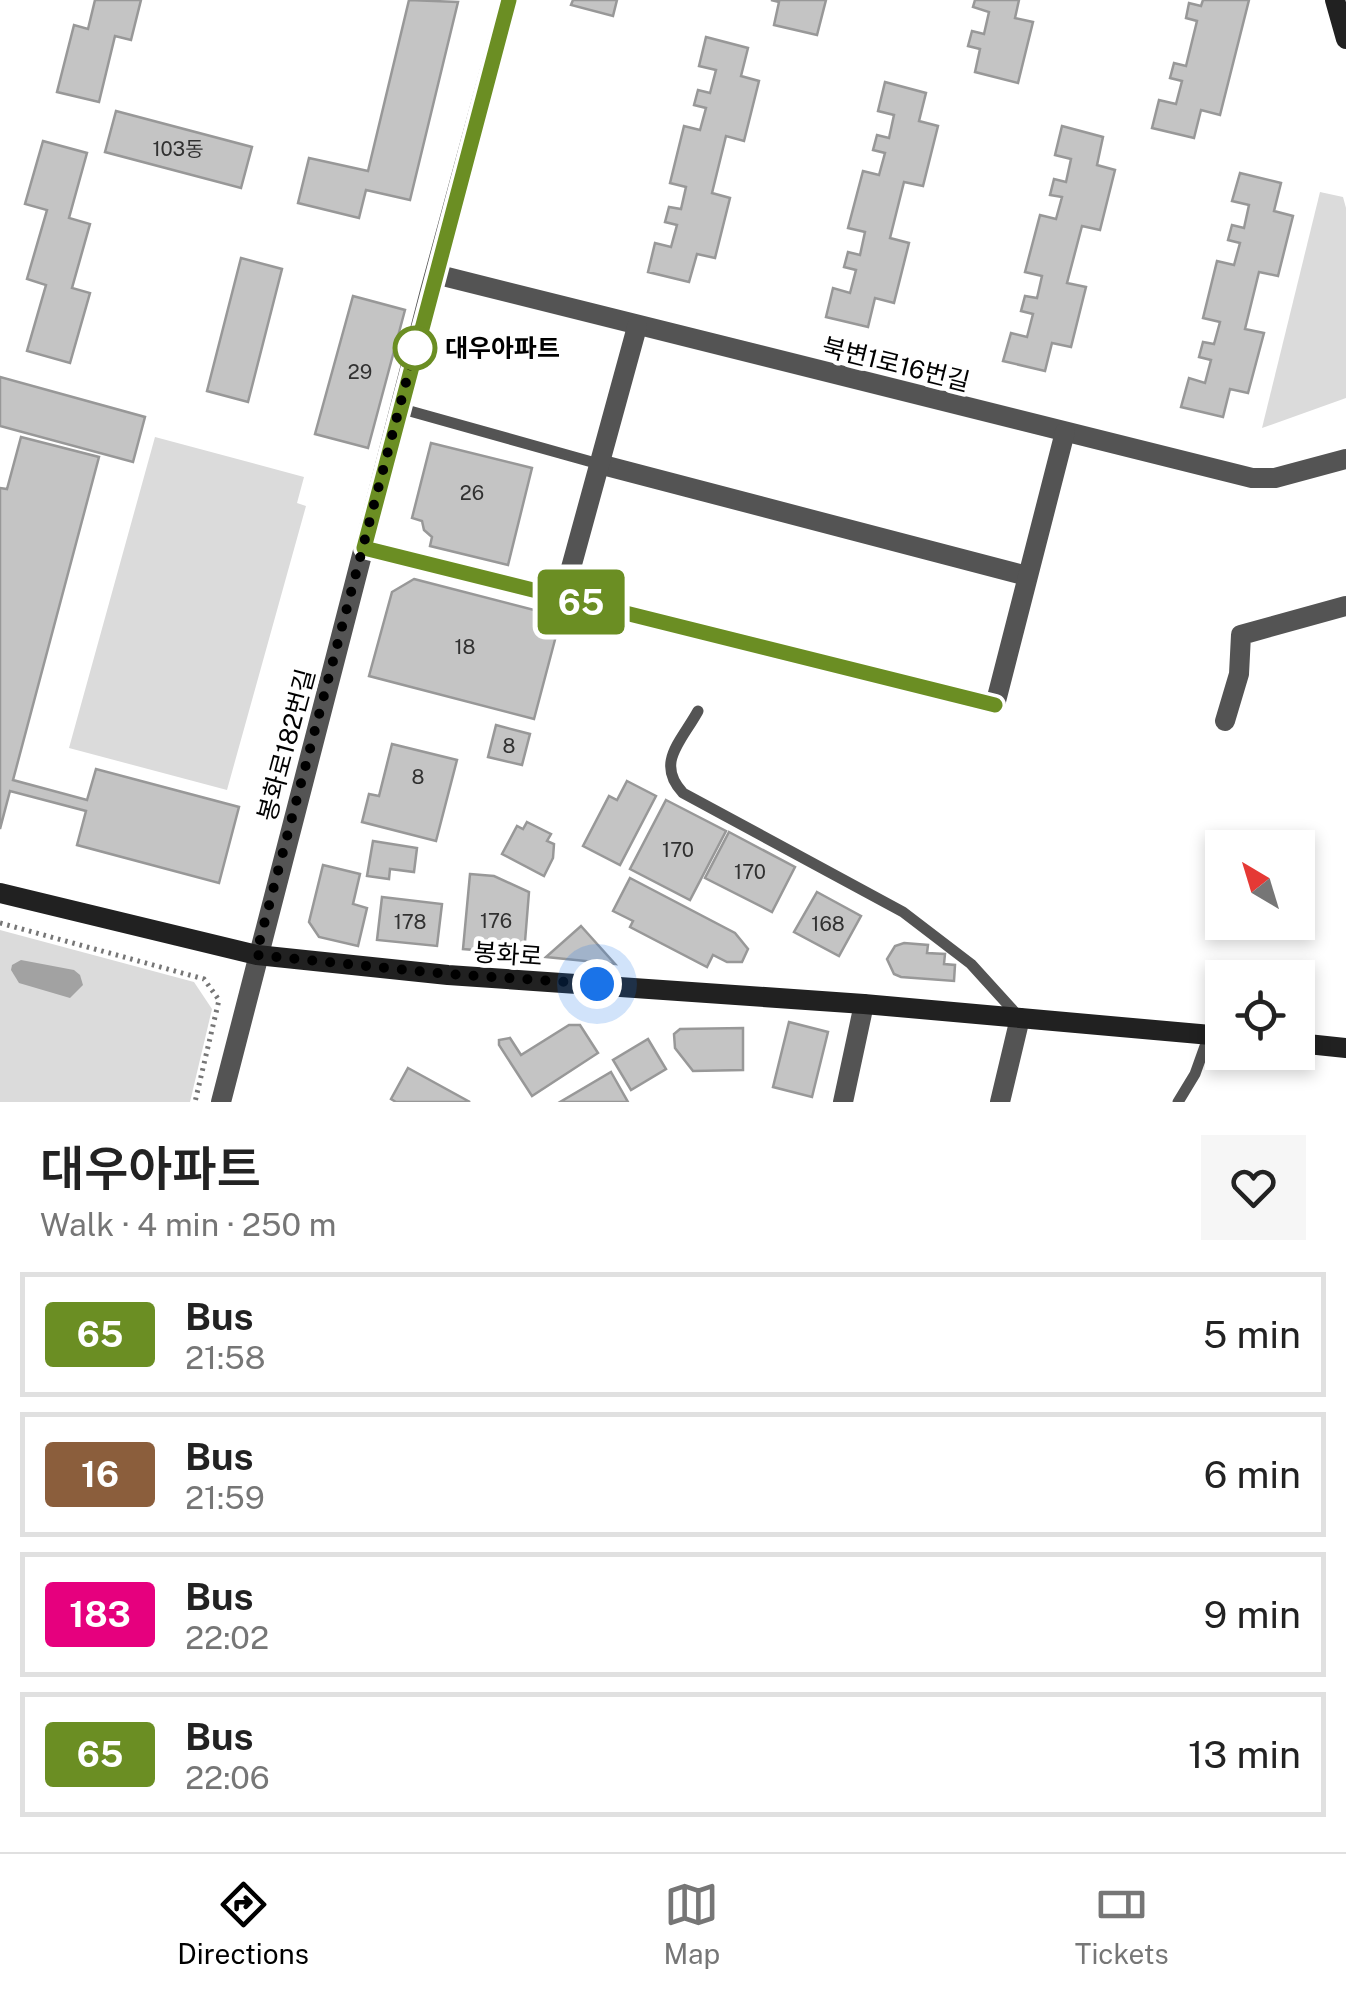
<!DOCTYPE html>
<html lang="en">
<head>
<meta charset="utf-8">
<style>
  body { margin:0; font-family:"Public Sans","Noto Sans KR",sans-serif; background:#f6f6f6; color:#222; height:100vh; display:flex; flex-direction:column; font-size:38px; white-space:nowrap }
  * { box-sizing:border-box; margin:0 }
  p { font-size:32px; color:#767676 }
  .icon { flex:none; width:55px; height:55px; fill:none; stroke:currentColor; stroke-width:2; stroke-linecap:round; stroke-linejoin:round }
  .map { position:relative; height:1102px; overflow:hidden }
  .side { display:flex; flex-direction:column; background:#fff; flex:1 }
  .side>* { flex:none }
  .badge { padding:0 20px; border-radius:8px; font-size:35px; line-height:65px }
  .needle { width:65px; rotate:322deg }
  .tools { position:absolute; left:1205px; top:830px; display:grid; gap:20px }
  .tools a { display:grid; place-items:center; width:110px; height:110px; border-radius:0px; background:#fff; box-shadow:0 5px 15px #0003; font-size:50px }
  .you { position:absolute; width:50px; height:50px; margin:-25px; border:8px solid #fff; border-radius:50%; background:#1a73e8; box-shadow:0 0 0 15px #1a73e833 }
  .map>.badge { position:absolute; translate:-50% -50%; box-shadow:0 0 0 5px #fff }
  .round { display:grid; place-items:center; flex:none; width:105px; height:105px; border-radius:0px; background:#f6f6f6 }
  .summary { display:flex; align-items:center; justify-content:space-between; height:170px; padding:0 40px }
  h1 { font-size:48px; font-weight:600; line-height:75px }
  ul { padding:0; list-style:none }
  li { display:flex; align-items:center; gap:30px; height:125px; margin:0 20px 15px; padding:0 20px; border:5px solid #e0e0e0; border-radius:0px }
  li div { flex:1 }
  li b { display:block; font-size:38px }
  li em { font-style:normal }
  li .badge { min-width:110px; font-weight:700; text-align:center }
  .tabs { display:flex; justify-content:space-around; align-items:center; height:140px; border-top:2px solid #e0e0e0; background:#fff; font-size:28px; color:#767676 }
  .tabs a { display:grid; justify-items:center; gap:5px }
  .tabs .current { color:#000 }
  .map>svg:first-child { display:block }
  .green { fill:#dbdbdb }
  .water { fill:#a2a2a2 }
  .building { fill:#c4c4c4; stroke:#989898; stroke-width:2.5 }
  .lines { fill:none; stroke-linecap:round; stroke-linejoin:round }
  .path { stroke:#767676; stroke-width:5; stroke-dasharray:2.5 5; stroke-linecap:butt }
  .lane { stroke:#545454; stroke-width:11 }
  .street { stroke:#545454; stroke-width:20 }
  .secondary { stroke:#212121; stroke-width:20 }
  .line-casing { stroke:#fff; stroke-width:22 }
  .line { stroke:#6b8e23; stroke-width:15 }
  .walk { stroke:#000; stroke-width:10; stroke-dasharray:0 18 }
  .stop-dot { fill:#fff; stroke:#6b8e23; stroke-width:5 }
  .labels { text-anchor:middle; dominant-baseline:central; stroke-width:9; stroke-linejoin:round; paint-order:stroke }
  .number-label { font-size:20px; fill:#313131 }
  .stop-label { font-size:25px; font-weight:bold; fill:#000; stroke:#fff; text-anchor:start }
  .street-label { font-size:25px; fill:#000; stroke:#fff }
</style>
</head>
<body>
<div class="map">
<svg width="1346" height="1102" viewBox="0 0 1346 1102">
  <rect width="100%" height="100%" fill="#fff"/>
  <g class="green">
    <path d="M1320,192L1343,197L1346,208V398L1262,428Z"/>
    <path d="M155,437L304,477L297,503L306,506L227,790L69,748Z"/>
    <path d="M0,930L194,982L212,1009L190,1102H0Z"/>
  </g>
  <path class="water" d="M21,960L74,970L80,975L83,985L70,998L19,983L11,970L12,965Z"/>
  <g class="building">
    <path d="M95,0H141L131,40L115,36L99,102L57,92L74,25L88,29Z"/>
    <path d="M409,0L458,2L410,200L366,190L359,218L298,203L309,158L368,171Z"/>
    <path d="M573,0H617L613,16L571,5Z"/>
    <path d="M771,0H826L817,35L774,25L779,2Z"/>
    <path d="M975,0H1019L1015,18L1033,22L1018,83L975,72L980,49L968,46L972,31L984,34L989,12L973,7Z"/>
    <path d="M1203,0H1249L1220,115L1201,110L1194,138L1152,128L1159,100L1176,104L1182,81L1170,78L1174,63L1186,66L1197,21L1186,18L1189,3L1201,6Z"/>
    <path d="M706,37L748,48L741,76L759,81L744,141L726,136L712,193L730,198L715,258L697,254L689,282L648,272L655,243L671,247L677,225L665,222L669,207L681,209L686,187L670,183L684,126L700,130L706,108L694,105L698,90L710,93L716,70L699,66Z"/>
    <path d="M885,82L926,93L919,121L938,126L923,186L904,182L890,238L909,243L894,303L875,298L868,327L826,317L833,288L850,293L856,270L844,267L848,252L860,255L865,232L848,228L863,171L879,175L885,153L873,150L877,135L889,138L894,115L878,111Z"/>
    <path d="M116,111L252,147L241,188L105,152Z"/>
    <path d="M1062,126L1103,137L1097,165L1115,170L1100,230L1082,226L1067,283L1086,287L1071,347L1052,343L1045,371L1003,361L1011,333L1027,337L1033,314L1021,311L1025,296L1037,298L1042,276L1025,272L1040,215L1056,219L1062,197L1050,195L1054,179L1066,182L1071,159L1055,155Z"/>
    <path d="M43,141L87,153L69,218L90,224L72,288L90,293L70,363L27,351L46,285L27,279L47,210L25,204Z"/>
    <path d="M1240,173L1281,183L1274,211L1293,216L1278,276L1259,272L1245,329L1264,333L1248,393L1230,389L1223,417L1181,407L1189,378L1205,383L1211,360L1199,357L1203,342L1214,344L1220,322L1203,318L1217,261L1234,265L1240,243L1228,240L1232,225L1244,228L1249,205L1232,201Z"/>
    <path d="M241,258L282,269L248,402L207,391Z"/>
    <path d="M353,296L405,310L368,448L315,434Z"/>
    <path d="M0,377L145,417L133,462L0,426Z"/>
    <path d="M21,437L99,457L13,780L87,800L96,769L239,807L219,883L77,845L86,811L10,791L0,829V488L7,489Z"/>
    <path d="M431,443L532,468L508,565L430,546L432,537L424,530L422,521L412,518Z"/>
    <path d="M414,579L561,617L534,719L369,676L392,592Z"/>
    <path d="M496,725L530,734L522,765L488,757Z"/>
    <path d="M392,744L457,760L436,841L362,822L369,794L379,796Z"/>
    <path d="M627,781L656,796L620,865L583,846L609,796L617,800Z"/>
    <path d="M666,800L726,831L690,900L630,869Z"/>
    <path d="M527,822L551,834L547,841L554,844L553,858L544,876L502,854L517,826L523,829Z"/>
    <path d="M729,832L795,867L772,912L705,878Z"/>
    <path d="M373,841L417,848L414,872L390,869L389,879L367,876Z"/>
    <path d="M323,865L360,874L353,904L367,908L358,946L319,937L309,922Z"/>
    <path d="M470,874L494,876L529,892L524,954L463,949Z"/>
    <path d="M630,878L735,933L748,949L742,962H727L713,955L707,967L630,927L633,921L613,911Z"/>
    <path d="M817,892L861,916L839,956L794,932Z"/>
    <path d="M382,897L442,904L437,946L377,940Z"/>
    <path d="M581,926L615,964L546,957Z"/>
    <path d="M904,943L928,945L927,953L945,954L944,964L955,965L954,981L901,977L894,974L887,959L895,946Z"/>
    <path d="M789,1022L828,1032L812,1097L773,1087Z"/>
    <path d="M569,1025H580L598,1053L532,1096L499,1045V1040L510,1038L521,1055Z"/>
    <path d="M743,1028V1070L693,1071L675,1048L674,1034L680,1029Z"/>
    <path d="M648,1039L666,1069L631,1090L613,1060Z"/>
    <path d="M408,1068L470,1102H396L391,1099Z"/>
    <path d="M611,1072L628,1102H560Z"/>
  </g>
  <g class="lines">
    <path class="path" d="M0,923L204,979L219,1000L195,1102"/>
    <g class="lane">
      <path d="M399,408L599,464"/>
      <path d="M698,711C681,742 655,763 683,793L903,912L971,964L1020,1018"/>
      <path d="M1178,1102L1195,1074L1209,1035"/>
    </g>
    <g class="street">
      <path d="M435,274L1252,478H1275L1346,459"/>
      <path d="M599,464L1027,576"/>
      <path d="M364,548L995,705L1065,432"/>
      <path d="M563,597L637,327"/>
      <path d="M1225,721L1239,674L1241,635L1346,606"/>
      <path d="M221,1102L430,291L509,0"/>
      <path d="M843,1102L864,1004"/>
      <path d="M1000,1102L1020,1018"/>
    </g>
    <g class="secondary">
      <path d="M1335,0L1346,39"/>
      <path d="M0,893L257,955L448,975L864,1004L1222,1036"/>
      <path d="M1298,1043L1346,1048"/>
    </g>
  </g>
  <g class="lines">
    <g class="line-casing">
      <path id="line" d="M509,0L364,548L995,705"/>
    </g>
    <use href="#line" class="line"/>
    <path class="walk" d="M415,348L256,955L448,974L597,984"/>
  </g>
  <circle class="stop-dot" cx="415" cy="348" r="20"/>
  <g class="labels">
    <g class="number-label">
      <text x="178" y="149">103동</text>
      <text x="360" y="372">29</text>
      <text x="472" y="493">26</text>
      <text x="465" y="647">18</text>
      <text x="509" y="746">8</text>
      <text x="418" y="777">8</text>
      <text x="678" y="850">170</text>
      <text x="750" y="872">170</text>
      <text x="496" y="921">176</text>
      <text x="410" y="922">178</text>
      <text x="828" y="924">168</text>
    </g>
    <g class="stop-label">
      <text x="445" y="348">대우아파트</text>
    </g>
    <g class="street-label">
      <text transform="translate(896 364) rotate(14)">북변1로16번길</text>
      <text transform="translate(286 745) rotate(-75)">봉화로182번길</text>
      <text transform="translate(508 954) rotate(4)">봉화로</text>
    </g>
  </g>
</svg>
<div class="tools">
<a><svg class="needle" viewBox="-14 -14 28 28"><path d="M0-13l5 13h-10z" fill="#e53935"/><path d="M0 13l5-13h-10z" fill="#767676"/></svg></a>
<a><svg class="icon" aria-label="locate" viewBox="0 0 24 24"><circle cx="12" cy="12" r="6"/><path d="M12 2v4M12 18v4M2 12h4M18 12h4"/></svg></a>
</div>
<div class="you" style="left:597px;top:984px"></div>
<b class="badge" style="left:581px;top:602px;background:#6b8e23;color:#fff">65</b>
</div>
<section class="side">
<div class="summary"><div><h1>대우아파트</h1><p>Walk · 4 min · 250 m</p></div><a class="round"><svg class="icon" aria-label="heart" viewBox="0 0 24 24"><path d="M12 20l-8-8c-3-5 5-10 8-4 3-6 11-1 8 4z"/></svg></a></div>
<ul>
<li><span class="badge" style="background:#6b8e23;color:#fff">65</span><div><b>Bus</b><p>21:58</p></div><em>5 min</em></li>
<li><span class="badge" style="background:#8b5e3c;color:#fff">16</span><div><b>Bus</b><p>21:59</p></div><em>6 min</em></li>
<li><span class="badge" style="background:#e6007e;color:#fff">183</span><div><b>Bus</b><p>22:02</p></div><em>9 min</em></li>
<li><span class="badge" style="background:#6b8e23;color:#fff">65</span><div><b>Bus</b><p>22:06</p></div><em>13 min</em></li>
</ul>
</section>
<nav class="tabs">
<a class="current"><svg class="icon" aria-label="directions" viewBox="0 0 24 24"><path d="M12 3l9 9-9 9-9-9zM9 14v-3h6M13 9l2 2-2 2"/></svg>Directions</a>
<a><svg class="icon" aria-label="map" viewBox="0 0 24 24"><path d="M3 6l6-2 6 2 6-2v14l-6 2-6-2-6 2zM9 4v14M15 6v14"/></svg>Map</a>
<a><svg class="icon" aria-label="tickets" viewBox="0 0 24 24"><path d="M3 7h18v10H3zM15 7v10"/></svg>Tickets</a>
</nav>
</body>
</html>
